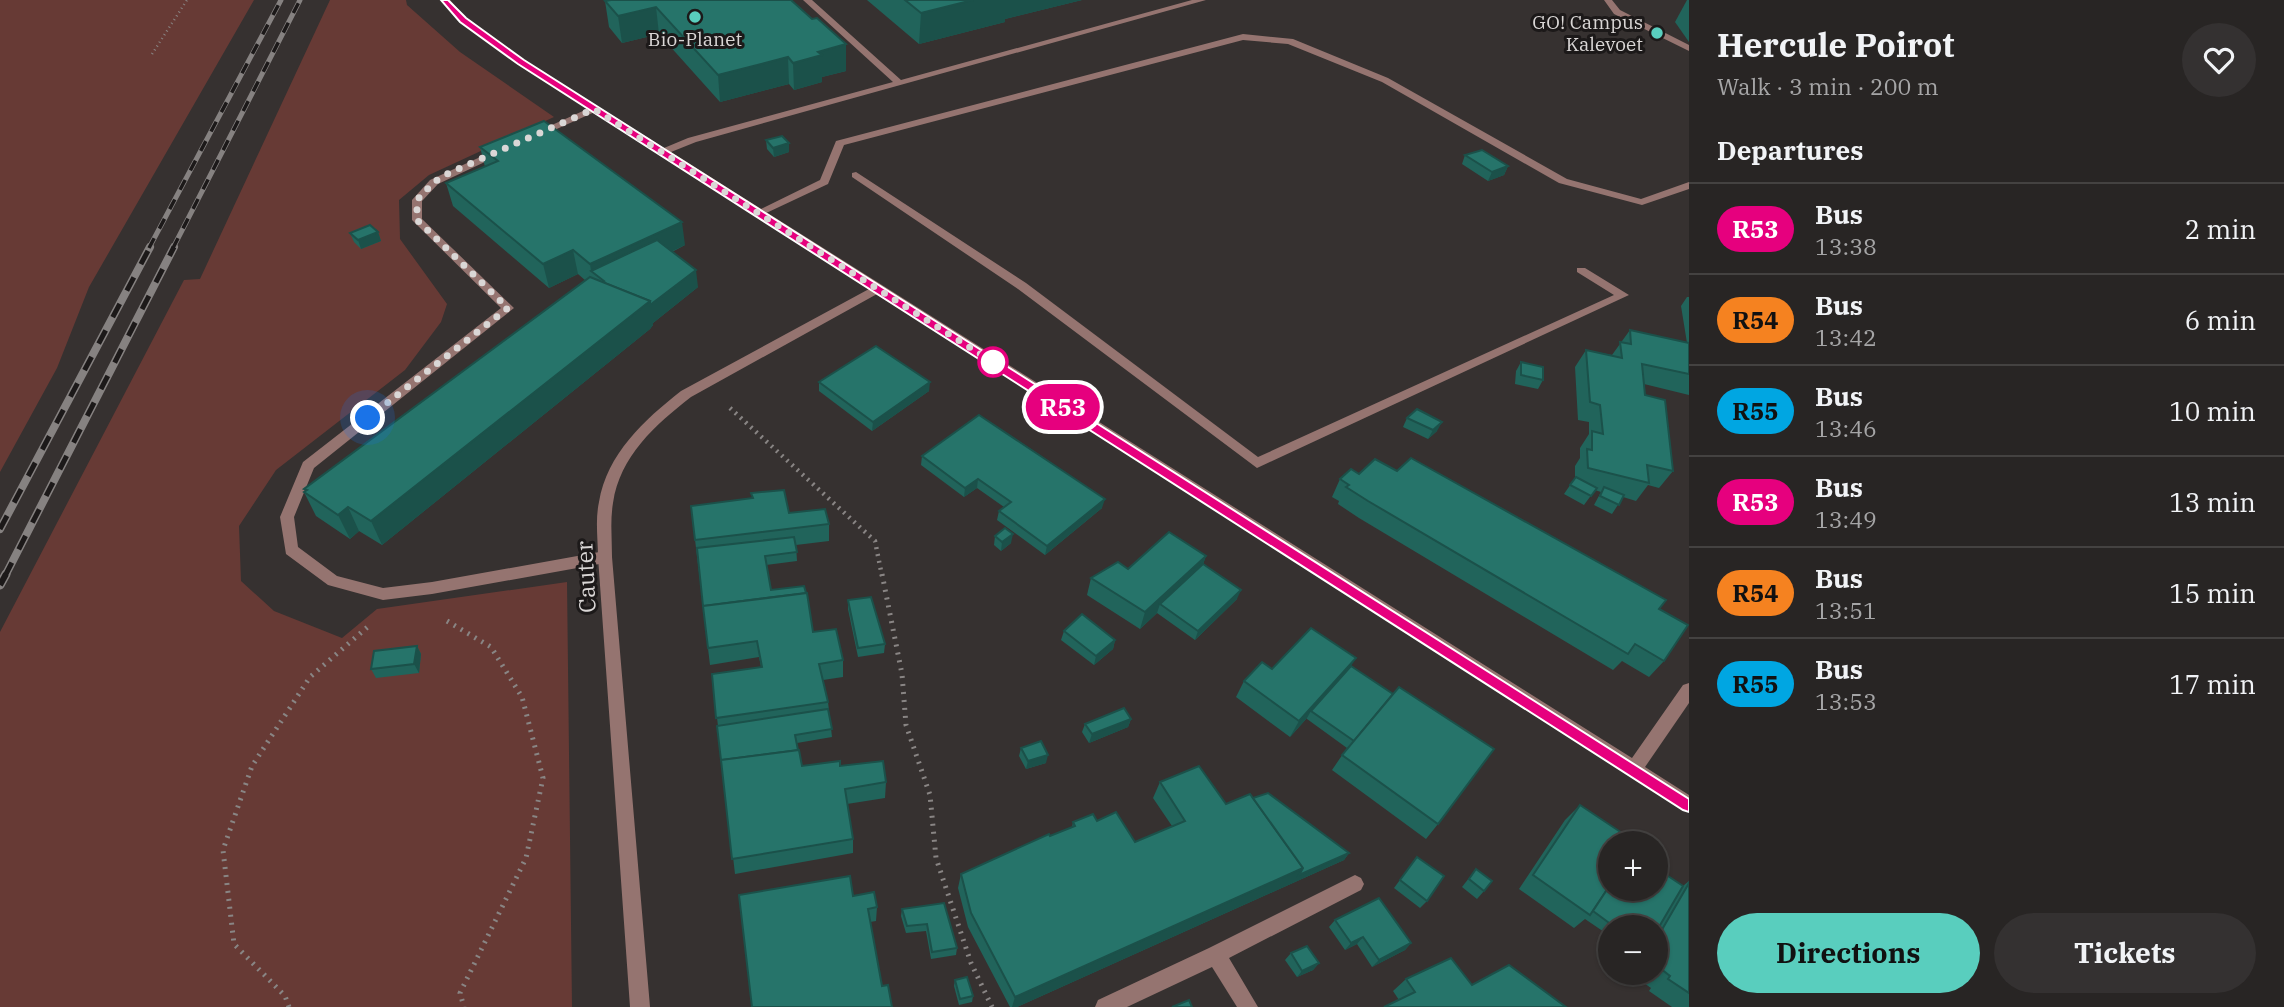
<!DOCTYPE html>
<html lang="en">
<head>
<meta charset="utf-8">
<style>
  body { margin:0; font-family:"IBM Plex Serif",serif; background:#343131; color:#f1f3f6; height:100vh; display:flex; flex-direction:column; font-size:26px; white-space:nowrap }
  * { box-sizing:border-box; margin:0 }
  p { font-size:23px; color:#a5a5a6 }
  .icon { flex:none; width:38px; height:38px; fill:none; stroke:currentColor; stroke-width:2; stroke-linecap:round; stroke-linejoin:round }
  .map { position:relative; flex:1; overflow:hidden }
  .details { display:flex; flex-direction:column; background:#282524; width:595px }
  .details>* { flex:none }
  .badge { padding:0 14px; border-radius:23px; font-size:24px; line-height:46px }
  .fabs { position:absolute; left:1598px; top:831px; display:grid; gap:14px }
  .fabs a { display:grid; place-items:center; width:70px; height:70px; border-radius:50%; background:#282524; box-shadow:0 2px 5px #0004,0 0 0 2px #444241; font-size:35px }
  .you { position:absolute; width:35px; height:35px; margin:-18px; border:5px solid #fff; border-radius:50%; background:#1a73e8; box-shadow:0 0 0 10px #1a73e833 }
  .map>.badge { position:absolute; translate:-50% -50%; box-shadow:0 0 0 4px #fff }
  h2 { padding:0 28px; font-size:26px; line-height:63px }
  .round { display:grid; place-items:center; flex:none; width:74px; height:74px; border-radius:37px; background:#343131 }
  .headline { display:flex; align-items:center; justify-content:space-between; height:119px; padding:0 28px }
  h1 { font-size:33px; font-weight:800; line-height:52px }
  .button { display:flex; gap:14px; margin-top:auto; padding:14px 28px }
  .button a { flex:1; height:80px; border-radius:42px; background:#59cebe; color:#111; font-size:28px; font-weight:800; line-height:80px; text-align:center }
  .button a+a { background:#343131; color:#f1f3f6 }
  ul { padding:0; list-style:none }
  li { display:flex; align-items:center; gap:21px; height:91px; padding:0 28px; border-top:2px solid #444241 }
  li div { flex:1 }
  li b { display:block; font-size:26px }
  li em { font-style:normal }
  li .badge { min-width:77px; font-weight:700; text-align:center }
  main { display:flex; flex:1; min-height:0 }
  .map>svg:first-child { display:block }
  .green { fill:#673a35 }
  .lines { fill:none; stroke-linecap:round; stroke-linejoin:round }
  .path-far2 { stroke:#898584; stroke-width:2.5; stroke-dasharray:1 3.5; stroke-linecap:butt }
  .path-far1 { stroke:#898584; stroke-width:4.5; stroke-dasharray:2 5; stroke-linecap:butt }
  .path { stroke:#898584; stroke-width:5; stroke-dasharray:2 6; stroke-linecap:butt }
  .service { fill:#957470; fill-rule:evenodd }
  .minor { fill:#957470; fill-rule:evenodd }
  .rail-far2-casing { stroke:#868281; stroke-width:5 }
  .rail-far1-casing { stroke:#868281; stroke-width:8 }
  .rail-casing { stroke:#868281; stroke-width:9 }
  .rail-far2 { stroke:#1c1919; stroke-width:3.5; stroke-dasharray:11; stroke-linecap:butt }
  .rail-far1 { stroke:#1c1919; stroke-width:5; stroke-dasharray:15; stroke-linecap:butt }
  .rail { stroke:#1c1919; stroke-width:6; stroke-dasharray:19; stroke-linecap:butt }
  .wall { fill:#21645b }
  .shaded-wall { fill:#1b514a }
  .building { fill:#26746a; stroke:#1b514a; stroke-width:2 }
  .line { fill:#e6007e; stroke:#fff; stroke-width:2 }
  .walk { stroke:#dad7d6; stroke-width:7; stroke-dasharray:0 12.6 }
  .poi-dot { fill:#59cebe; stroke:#1c1919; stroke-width:2.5 }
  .stop-dot { fill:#fff; stroke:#e6007e; stroke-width:3.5 }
  .labels { text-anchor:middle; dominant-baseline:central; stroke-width:6; stroke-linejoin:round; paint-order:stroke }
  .far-poi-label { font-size:19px; fill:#dad7d6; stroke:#1c1919; text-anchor:end }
  .street-label { font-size:23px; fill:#dad7d6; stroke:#1c1919 }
</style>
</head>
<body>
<main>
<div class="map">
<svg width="1689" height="1007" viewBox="0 0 1689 1007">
  <rect width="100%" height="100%" fill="#363130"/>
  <g class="green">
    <path d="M0,0H254L89,287L57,368L0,472Z"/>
    <path d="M330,0H406L407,5L460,52L554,117L429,175L399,200L400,239L447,304L441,322L405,370L276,470L239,526L241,581L274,611L342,638L377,609L567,582L572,1007H0V632L184,280L200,279Z"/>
  </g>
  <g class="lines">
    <path class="path-far2" d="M152,54L187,0"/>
    <path class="path-far1" d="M730,408L875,541L882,576"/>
    <g class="path">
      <path d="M882,574L902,674L906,725L930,795L936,858L971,963L992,1007"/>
      <path d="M447,621L491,647L522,697L543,778L526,858L460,993L464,1007"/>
      <path d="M289,1007L285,996L234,944L223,850L252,766L310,677L371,624"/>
    </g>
    <g class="service">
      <path d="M1604,0H1612L1620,10L1689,45V51L1614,14Z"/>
      <path d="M1243,34L1293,39L1388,78L1567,179L1641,199L1689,182V189L1642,205L1559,183L1382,82L1288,44L1243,40L844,145L828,184L762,215H754L753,213L820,180L836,141Z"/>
      <path d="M594,106L599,109L597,111L541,136L532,134Z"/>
      <path d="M500,148L505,151L504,153L438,184L422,201V219L514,308L314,468L294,517L298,547L337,576L383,588L432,582L605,551L610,553L612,557L610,561L605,563L432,594L383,600L328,585L286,554L280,517L303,462L501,308L412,220V200L430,180Z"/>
      <path d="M856,172L1026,283L1258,457L1614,295L1577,272V268H1585L1629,295L1257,468L1018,289L852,177V173Z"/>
    </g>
    <g class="minor">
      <path d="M441,0H450L466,18L524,60L664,148L688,138L893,82L803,0H812L901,80L1192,0H1206L696,142L671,152L1632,758L1683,685L1689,683V703L1645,767L1689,795V812L877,294L691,397C655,425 620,456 613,503C610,521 612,539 612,557L650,1007H630L598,557C598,539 595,520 599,502C607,454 644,420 681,391L869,289L518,64L460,22Z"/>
      <path d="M1355,875L1361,878L1364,884L1361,890L1229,958L1258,1007H1237L1212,967L1127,1007H1095L1098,1000L1209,948Z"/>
    </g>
    <g class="rail-far2-casing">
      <g id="rail-far2">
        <path d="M149,248L281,0"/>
        <path d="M173,248L300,0"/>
      </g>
    </g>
    <g class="rail-far1-casing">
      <g id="rail-far1">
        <path d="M0,529L150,247"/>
        <path d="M5,576L174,247"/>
      </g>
    </g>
    <g class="rail-casing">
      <path id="rail" d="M0,585L6,574"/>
    </g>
    <use href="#rail-far2" class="rail-far2"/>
    <use href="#rail-far1" class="rail-far1"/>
    <use href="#rail" class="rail"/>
  </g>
  <g class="wall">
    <path d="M791,0L846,71L822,77V82L794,90L789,84L720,102L659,34L622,43L609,27L605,1Z"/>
    <path d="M867,0H1082L1005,19V22L919,44Z"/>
    <path d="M1687,0H1689V42L1675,22Z"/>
    <path d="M766,140L789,143V152L774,157L767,149Z"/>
    <path d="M480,147L685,245L672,252L698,287L653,323V325L650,329L382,545L359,531L350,539L316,516L304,492L305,491L304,489L586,281L578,274L549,288L453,206L446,183L485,167Z"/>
    <path d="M1465,155L1508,166L1504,175L1488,181L1462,164Z"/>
    <path d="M378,232L381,241L361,249L354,242L350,233Z"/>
    <path d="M1687,297H1689V395L1644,384L1645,395L1673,471L1659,488L1648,485L1636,501L1623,497L1612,514L1594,505L1601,492L1595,490L1584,505L1564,494L1575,478V466L1580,458V448L1589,434V422L1578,420L1575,367L1586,350L1612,355L1630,330L1687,343L1681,306Z"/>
    <path d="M1521,362L1543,380L1538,389L1515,384L1516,371Z"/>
    <path d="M819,382L929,391L872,431L819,391Z"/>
    <path d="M1407,418L1437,431L1428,439L1403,427Z"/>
    <path d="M922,456L1102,508L1045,555L997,520L999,511L1004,507L977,488L964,497L921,465Z"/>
    <path d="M1397,471L1659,609L1664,661L1649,677L1622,661L1613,670L1359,518L1338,504L1339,501L1332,497L1340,479L1359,474Z"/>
    <path d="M691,506L789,513L829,524V541L796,545L797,561L766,565L771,590L843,660V677L823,680L828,702L832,737L797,743L802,766H840L886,782L885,798L847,804L853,839V853L735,874L712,674L761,667L759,657L710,665Z"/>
    <path d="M995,536L1011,543L1001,551L994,545Z"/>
    <path d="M1206,556L1203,564L1237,599L1195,640L1157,613L1140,629L1087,595L1091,578L1128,569Z"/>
    <path d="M848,600L885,644L884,653L858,657L848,609Z"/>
    <path d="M1064,631L1115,640L1113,649L1094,665L1061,640Z"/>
    <path d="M417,646L421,654L419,673L376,678L371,669Z"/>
    <path d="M1351,666L1438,824L1426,839L1332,770L1347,748L1307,719V718L1290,737L1236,697L1244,681L1272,669Z"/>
    <path d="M1131,719L1128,727L1089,743L1082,732L1085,724Z"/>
    <path d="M1021,748L1046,763L1026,769L1019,756Z"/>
    <path d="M1160,782L1226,804L1253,798L1349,853L1344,860L1017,1007H1010L968,927L958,888L961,874L1072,827L1073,822L1097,821L1135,842L1172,826L1153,798Z"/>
    <path d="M1580,805L1610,844L1683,886L1689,881V1007H1672L1649,991L1651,988L1630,973H1656V928H1610V936L1585,919L1574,928L1519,889L1565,820Z"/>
    <path d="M1417,857L1427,901L1420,908L1394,888Z"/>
    <path d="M1476,869L1484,891L1477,899L1462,887Z"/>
    <path d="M853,896L877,907L876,921L870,922L752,1007Z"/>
    <path d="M944,903L957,948L956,955L931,959L926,931L906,933L901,916L902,909Z"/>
    <path d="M1335,920L1411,943L1405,950L1372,967L1357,944L1345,950L1329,927Z"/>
    <path d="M1291,953L1319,963L1313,970L1297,977L1285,960Z"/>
    <path d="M1406,979L1472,985L1566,1007L1399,1000L1393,991Z"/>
    <path d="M955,980L973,996L972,1002L959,1005L954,986Z"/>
  </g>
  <g class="shaded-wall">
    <path d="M973,0H1082L1005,19V22L919,44L921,13Z"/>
    <path d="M656,7L659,34L622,43L618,16Z"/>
    <path d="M846,44V71L822,77V82L794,90L793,63L818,52Z"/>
    <path d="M788,57L789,84L720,102L718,75Z"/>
    <path d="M789,143V152L774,157L773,148Z"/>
    <path d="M1508,166L1504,175L1488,181L1492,172Z"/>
    <path d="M682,222L685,245L604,284V281L591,271L590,264Z"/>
    <path d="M378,232L381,241L361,249L358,240Z"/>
    <path d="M573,250L578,274L549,288L543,264Z"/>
    <path d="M696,270L698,287L653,323V325L650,329L382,545L371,521L650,301Z"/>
    <path d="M930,382L929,391L872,431L873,422Z"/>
    <path d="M1442,422L1437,431L1428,439L1433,430Z"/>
    <path d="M978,479L977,488L964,497L965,488Z"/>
    <path d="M1105,499L1102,508L1045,555L1047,546Z"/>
    <path d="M348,507L359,531L350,539L338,515Z"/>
    <path d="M1013,534L1011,543L1001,551L1002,542Z"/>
    <path d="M1206,556L1200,573L1160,604L1157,613L1140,629L1145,612Z"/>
    <path d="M1241,590L1237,599L1195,640L1198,631Z"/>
    <path d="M1115,640L1113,649L1094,665L1096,656Z"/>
    <path d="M417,646L421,654L419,673L414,664Z"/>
    <path d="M1356,658L1346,674L1311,711L1307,718L1290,737L1299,721Z"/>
    <path d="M1131,719L1128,727L1089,743L1092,734Z"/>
    <path d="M1048,755L1046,763L1026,769L1028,761Z"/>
    <path d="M1349,853L1344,860L1017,1007H1012L1015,997L1303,868Z"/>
    <path d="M1363,937L1357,944L1345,950L1351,943Z"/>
    <path d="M1411,943L1405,950L1372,967L1379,960Z"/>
    <path d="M1319,963L1313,970L1297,977L1302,971Z"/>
  </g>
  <g class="building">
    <path d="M611,0H791L812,19L817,18L846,44L818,52L822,55L793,63L788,57L718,75L656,7L618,16L605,1Z"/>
    <path d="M905,0H973L921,13Z"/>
    <path d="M544,121L682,222L590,264L573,250L543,264L446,183L498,161L480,147Z"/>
    <path d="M782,136L789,143L773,148L766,140Z"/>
    <path d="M1482,150L1508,166L1492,172L1465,155Z"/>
    <path d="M370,225L378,232L358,240L350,233Z"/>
    <path d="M657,240L696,270L650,305V301L602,282L604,281L591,271Z"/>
    <path d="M590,277L650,301L371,521L348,507L338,515L304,492L307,490L304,489Z"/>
    <path d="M1630,330L1689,343V374L1642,364L1645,395L1665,400L1673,471L1647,465L1649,483L1588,468L1587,449L1592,450V431L1603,434L1600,405L1590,402L1586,350L1622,358L1620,342L1631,344Z"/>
    <path d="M876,346L930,382L873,422L819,382Z"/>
    <path d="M1521,362L1543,367V380L1521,375Z"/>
    <path d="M1417,409L1442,422L1433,430L1407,418Z"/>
    <path d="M979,415L1105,499L1047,546L999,511L1011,502L978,479L965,488L922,456Z"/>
    <path d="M1411,458L1666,600L1659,609L1688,625L1664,661L1635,644L1628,654L1368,501L1346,487L1349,485L1340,479L1351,469L1359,474L1375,459L1397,471Z"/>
    <path d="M1576,477L1597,488L1591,496L1570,485Z"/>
    <path d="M1604,487L1624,495L1619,505L1600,496Z"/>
    <path d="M784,490L789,513L825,509L829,524L695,540L691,506L753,498L751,493Z"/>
    <path d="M1005,528L1013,534L1002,542L995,536Z"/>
    <path d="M1169,532L1206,556L1145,612L1091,578L1118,562L1128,569Z"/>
    <path d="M794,537L797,552L765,556L771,590L804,586L806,593L703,606L697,548Z"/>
    <path d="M1203,564L1241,590L1198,631L1160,604Z"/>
    <path d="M807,593L813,632L836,629L843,660L819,664L828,702L716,718L712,674L762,667L757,641L708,648L703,606Z"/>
    <path d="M871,597L885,644L858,648L848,600Z"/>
    <path d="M1082,614L1115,640L1096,656L1064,631Z"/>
    <path d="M1311,628L1356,658L1299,721L1244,681L1262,662L1272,669Z"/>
    <path d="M417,646L414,664L371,669L374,651Z"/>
    <path d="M1351,666L1393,694L1354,741L1311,711Z"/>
    <path d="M1399,687L1494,749L1438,824L1342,755Z"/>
    <path d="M1124,708L1131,719L1092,734L1085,724Z"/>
    <path d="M828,709L832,729L795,735L798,750L721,760L717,726Z"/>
    <path d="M1041,741L1048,755L1028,761L1021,748Z"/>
    <path d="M799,750L802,766L840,761V766L883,761L886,782L845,789L853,839L732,859L721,760Z"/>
    <path d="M1199,766L1226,804L1250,794L1303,868L1015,997L971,913L961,874L1049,834L1050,836L1075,826L1073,822L1093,814L1097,821L1116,812L1135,842L1185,821L1160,782Z"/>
    <path d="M1268,793L1349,853L1299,875L1303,868L1253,798Z"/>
    <path d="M1580,805L1637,843L1610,844V885L1590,915L1533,875Z"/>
    <path d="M1417,857L1444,876L1427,901L1400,880Z"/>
    <path d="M1656,868L1683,886L1656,932V928H1616L1593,911L1610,885V889H1656Z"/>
    <path d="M1476,869L1492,881L1484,891L1469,879Z"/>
    <path d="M850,876L853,896L874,892L877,907L868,909L882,986L888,985L892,1007H752L739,895Z"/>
    <path d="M1689,883V993L1668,979L1670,976L1656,965V940Z"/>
    <path d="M1379,898L1411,943L1379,960L1363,937L1351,943L1335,920Z"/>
    <path d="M944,903L957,948L932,952L927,924L907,926L902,909Z"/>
    <path d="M1307,946L1319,963L1302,971L1291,953Z"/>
    <path d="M1451,958L1472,985L1509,965L1566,1007H1384L1415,992L1406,979Z"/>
    <path d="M967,977L973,996L960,999L955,980Z"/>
    <path d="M1189,1000L1192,1007H1172Z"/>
  </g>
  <path class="line" d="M441,0H448L466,18L524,60L1689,799V812L1683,810L518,64L460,22Z"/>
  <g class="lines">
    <path class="walk" d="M368,418L508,308L417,220V200L434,182L449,173L594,109L996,364L993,362"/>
  </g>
  <g class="poi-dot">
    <circle cx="695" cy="17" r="7"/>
    <circle cx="1657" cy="33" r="7"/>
  </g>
  <circle class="stop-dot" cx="993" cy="362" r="14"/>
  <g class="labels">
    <g class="far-poi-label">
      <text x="1643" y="22">GO! Campus<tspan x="1643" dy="22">Kalevoet</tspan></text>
      <text x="695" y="39" text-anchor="middle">Bio-Planet</text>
    </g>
    <g class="street-label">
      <text transform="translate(585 577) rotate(-93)">Cauter</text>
    </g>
  </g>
</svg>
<div class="fabs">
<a>+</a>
<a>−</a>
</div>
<div class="you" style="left:368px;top:418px"></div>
<b class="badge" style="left:1063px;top:407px;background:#e6007e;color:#fff">R53</b>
</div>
<section class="details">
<div class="headline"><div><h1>Hercule Poirot</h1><p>Walk · 3 min · 200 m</p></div><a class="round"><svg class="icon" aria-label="heart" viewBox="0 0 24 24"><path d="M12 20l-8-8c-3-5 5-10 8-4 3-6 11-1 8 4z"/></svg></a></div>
<h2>Departures</h2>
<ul>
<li><span class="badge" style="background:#e6007e;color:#fff">R53</span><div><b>Bus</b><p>13:38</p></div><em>2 min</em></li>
<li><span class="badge" style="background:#f58220;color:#111">R54</span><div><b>Bus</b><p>13:42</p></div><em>6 min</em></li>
<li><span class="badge" style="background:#00a6e2;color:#111">R55</span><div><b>Bus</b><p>13:46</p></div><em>10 min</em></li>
<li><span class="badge" style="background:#e6007e;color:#fff">R53</span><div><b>Bus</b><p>13:49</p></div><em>13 min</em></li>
<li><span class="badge" style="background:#f58220;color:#111">R54</span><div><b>Bus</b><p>13:51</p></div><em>15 min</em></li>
<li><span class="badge" style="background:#00a6e2;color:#111">R55</span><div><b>Bus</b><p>13:53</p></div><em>17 min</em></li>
</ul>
<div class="button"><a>Directions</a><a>Tickets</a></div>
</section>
</main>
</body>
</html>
